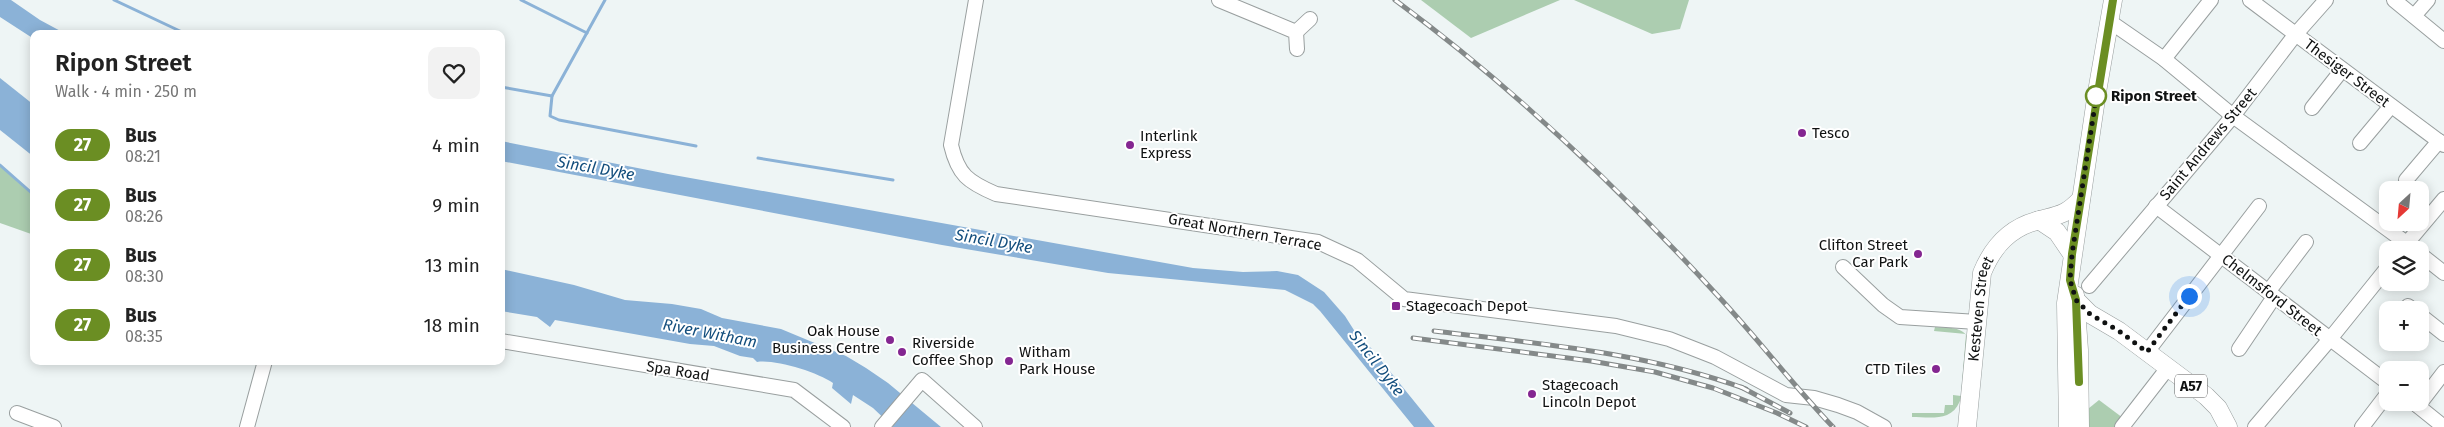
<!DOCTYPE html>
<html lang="en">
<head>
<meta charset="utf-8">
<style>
  body { margin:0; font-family:"Fira Sans",sans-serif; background:#f2f2f2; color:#222; height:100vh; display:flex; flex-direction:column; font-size:19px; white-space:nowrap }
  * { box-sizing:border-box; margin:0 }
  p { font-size:16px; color:#767676 }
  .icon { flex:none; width:28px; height:28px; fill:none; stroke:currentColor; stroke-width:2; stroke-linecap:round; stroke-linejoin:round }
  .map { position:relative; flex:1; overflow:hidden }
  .drawer { position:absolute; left:30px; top:30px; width:475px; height:335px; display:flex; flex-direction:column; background:#fff; border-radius:10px; box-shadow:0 2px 12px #0003 }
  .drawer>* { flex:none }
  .badge { padding:0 10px; border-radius:16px; font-size:18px; line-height:32px }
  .needle { width:32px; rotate:206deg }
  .tools { position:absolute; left:2379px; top:181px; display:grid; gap:10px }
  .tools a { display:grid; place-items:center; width:50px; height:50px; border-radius:10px; background:#fff; box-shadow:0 2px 12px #0003; font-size:25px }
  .you { position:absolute; width:25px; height:25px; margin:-12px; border:4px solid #fff; border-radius:50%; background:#1a73e8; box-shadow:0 0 0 8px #1a73e833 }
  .map>.badge { position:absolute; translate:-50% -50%; box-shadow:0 0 0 2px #fff }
  .round { display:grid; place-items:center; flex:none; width:52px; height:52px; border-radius:10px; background:#f2f2f2 }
  .summary { display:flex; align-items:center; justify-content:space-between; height:85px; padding:0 25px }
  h1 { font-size:24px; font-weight:600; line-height:38px }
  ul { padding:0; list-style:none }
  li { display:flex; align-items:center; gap:15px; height:60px; padding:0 25px }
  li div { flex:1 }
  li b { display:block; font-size:19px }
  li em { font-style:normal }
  li .badge { min-width:55px; font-weight:700; text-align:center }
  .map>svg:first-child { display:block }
  .green { fill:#accdb0 }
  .water { fill:#8bb2d7 }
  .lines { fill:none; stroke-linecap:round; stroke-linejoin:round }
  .stream { stroke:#8bb2d7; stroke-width:3 }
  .minor-casing { stroke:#999f9f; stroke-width:16 }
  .major-casing { stroke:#999f9f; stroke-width:19 }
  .minor { stroke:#fff; stroke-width:14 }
  .major { stroke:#fff; stroke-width:18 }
  .rail-casing { stroke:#848989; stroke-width:5 }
  .rail { stroke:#fff; stroke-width:3; stroke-dasharray:9; stroke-linecap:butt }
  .line-casing { stroke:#fff; stroke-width:11 }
  .line { stroke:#6b8e23; stroke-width:8 }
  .walk { stroke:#101212; stroke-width:5; stroke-dasharray:0 9 }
  .stop-dot { fill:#fff; stroke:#6b8e23; stroke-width:2.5 }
  .poi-dot { fill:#842691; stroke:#fff; stroke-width:2 }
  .labels { text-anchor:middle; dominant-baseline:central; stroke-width:4; stroke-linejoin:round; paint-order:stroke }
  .shield { fill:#fff; stroke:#585959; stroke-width:1 }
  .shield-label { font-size:14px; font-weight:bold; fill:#101212 }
  .street-label { font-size:15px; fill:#101212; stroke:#fff }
  .stop-label { font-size:15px; font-weight:bold; fill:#101212; stroke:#fff; text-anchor:start }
  .poi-label { font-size:15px; fill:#101212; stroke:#fff; text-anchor:start }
  .water-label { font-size:16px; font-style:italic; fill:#134e7d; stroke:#fff }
</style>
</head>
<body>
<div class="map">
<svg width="2444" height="427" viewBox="0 0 2444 427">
  <rect width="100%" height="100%" fill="#eef5f5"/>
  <g class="green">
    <path d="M1421,0H1560L1471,38Z"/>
    <path d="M1574,0H1689L1680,29L1652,34Z"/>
    <path d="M0,165L34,195V235L0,223Z"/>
    <path d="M1935,327C1946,328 1960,326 1967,336C1966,357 1970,406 1947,415C1937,419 1923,417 1912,417V413H1944L1945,405H1953V395L1961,396L1966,334L1934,331Z"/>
    <path d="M2099,400L2123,418L2116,427H2082L2083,413Z"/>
  </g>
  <g class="water">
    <path d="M0,0H11L40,20L66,34H34V39L0,17Z"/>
    <path d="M0,78L34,105V157L0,130Z"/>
    <path d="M501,141L668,174L1193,268L1243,272L1277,271L1298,275L1324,292L1345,316L1359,338L1371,348L1435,427H1414L1320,311L1313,304L1285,290L1108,273L942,245L501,161Z"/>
    <path d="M501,269L574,285L625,300L672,304L701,309L722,318L781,329L846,356L866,368L888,383L941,427H893L873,408L853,395L851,404L832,388L833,383C817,372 775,359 757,362L753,358L740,356L714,346L690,344L555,320L550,327L537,317L501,311Z"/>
  </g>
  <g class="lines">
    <g class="stream">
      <path d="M114,0L182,32L190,34"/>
      <path d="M521,0L587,33"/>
      <path d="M605,0L552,96L550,116L559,120L696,146"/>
      <path d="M501,87L552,96"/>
      <path d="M758,158L893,180"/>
      <path d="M0,165L34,195"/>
    </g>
    <g class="minor-casing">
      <g id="minor">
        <path d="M976,0L951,145C958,175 968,182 996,194L1318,242L1357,260L1404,299L1616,326L1669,339L1715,357L1786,395L1814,398L1838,405L1857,412L1884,427"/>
        <path d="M1219,0L1296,32L1297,49"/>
        <path d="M2250,0L2444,145"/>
        <path d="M2394,0L2444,41"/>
        <path d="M2414,16L2428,0"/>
        <path d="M2109,21L2164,59L2233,116L2416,250"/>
        <path d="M1296,32L1310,19"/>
        <path d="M2164,59L2211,0"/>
        <path d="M2312,108L2342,70"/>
        <path d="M2360,143L2391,106"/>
        <path d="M2406,180L2439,141"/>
        <path d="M2156,206L2388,383"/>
        <path d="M2402,249L2444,199"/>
        <path d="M2420,254L2444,273"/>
        <path d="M1843,267L1883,305L1900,317L1977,322"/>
        <path d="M2089,286L2233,116L2295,35L2326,0"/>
        <path d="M2268,292L2306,242"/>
        <path d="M2408,306L2413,310"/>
        <path d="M2420,315L2444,334"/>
        <path d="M501,341L794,390L843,427"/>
        <path d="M2239,349L2274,297"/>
        <path d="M2147,352L2259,206"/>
        <path d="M2413,402L2444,427"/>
        <path d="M2418,406L2444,372"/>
        <path d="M17,413L54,427"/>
        <path d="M247,427L265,361"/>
        <path d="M882,427L922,380L975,427"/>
        <path d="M2122,427L2167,369"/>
        <path d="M2255,427L2330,339L2388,267"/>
        <path d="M2362,427L2388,393"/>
      </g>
    </g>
    <g class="major-casing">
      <g id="major">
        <path d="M2039,220L2057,232L2072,254"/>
        <path d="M2075,295L2079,350L2080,427"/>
        <path d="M2076,300L2090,314L2119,331L2206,396L2218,408L2228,427"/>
        <path id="s1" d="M1967,427L1982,273C1993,246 2010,227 2040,220C2059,215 2066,215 2081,199"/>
        <path d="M2068,427L2066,303L2097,92L2113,0"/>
      </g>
    </g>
    <use href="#minor" class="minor"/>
    <use href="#major" class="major"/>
    <g class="rail-casing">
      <g id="rail">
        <path d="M1395,0C1513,87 1619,188 1718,296C1758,339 1793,385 1833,427"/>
        <path d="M1434,331C1540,344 1645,352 1746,389"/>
        <path d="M1413,338L1591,361L1655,372L1713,388L1777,413L1806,427"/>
        <path d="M1741,387L1790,413"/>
      </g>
    </g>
    <use href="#rail" class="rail"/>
  </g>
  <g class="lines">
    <g class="line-casing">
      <path id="line" d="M2079,382L2076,300L2070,280L2072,254L2113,0"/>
    </g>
    <use href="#line" class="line"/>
    <path class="walk" d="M2096,96L2097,92L2072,254L2070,280L2076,300L2090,314L2119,331L2147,352L2189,296"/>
  </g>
  <circle class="stop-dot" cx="2096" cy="96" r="10"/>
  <g class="poi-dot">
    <circle cx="1802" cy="133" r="5"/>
    <circle cx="1130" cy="145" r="5"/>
    <circle cx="1918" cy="254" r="5"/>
    <rect x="1391" y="301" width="10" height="10" rx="2.5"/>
    <circle cx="890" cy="340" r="5"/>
    <circle cx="902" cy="352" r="5"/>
    <circle cx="1009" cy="361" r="5"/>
    <circle cx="1936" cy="369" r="5"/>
    <circle cx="1532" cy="394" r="5"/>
  </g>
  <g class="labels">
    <rect class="shield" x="2175" y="374.5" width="32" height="23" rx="4"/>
    <g class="shield-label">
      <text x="2191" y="386">A57</text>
    </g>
    <g class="street-label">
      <text transform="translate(2347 73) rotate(37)">Thesiger Street</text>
      <text transform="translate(2208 144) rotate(-50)">Saint Andrews Street</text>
      <text transform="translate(1245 232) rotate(10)">Great Northern Terrace</text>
      <text transform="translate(2272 295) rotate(38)">Chelmsford Street</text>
      <text stroke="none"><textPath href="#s1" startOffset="119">Kesteven Street</textPath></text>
      <text transform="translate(678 371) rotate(9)">Spa Road</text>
    </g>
    <g class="stop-label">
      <text x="2111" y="96">Ripon Street</text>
    </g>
    <g class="poi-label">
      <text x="1812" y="133">Tesco</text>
      <text x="1140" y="136">Interlink<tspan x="1140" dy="17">Express</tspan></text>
      <text x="1908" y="245" text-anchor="end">Clifton Street<tspan x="1908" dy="17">Car Park</tspan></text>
      <text x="1406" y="306">Stagecoach Depot</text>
      <text x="880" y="331" text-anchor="end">Oak House<tspan x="880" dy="17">Business Centre</tspan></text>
      <text x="912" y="343">Riverside<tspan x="912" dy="17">Coffee Shop</tspan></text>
      <text x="1019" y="352">Witham<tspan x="1019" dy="17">Park House</tspan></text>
      <text x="1926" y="369" text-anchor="end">CTD Tiles</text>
      <text x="1542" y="385">Stagecoach<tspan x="1542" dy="17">Lincoln Depot</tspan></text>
    </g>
    <g class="water-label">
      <text transform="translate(596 168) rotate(10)">Sincil Dyke</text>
      <text transform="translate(994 241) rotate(10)">Sincil Dyke</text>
      <text transform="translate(710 333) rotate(11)">River Witham</text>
      <text transform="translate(1377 363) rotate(52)">Sincil Dyke</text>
    </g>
  </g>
</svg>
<div class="tools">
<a><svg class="needle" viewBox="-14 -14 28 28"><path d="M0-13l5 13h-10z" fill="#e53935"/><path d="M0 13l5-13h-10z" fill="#767676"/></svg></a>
<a><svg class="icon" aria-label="layers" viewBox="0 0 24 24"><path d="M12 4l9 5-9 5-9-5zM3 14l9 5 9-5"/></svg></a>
<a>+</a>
<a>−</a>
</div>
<div class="you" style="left:2189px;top:296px"></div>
<section class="drawer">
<div class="summary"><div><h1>Ripon Street</h1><p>Walk · 4 min · 250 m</p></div><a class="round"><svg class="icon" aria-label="heart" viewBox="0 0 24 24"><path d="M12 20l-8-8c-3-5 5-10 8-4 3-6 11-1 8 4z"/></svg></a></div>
<ul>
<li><span class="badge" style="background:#6b8e23;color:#fff">27</span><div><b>Bus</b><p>08:21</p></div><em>4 min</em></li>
<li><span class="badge" style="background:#6b8e23;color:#fff">27</span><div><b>Bus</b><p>08:26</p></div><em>9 min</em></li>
<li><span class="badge" style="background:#6b8e23;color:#fff">27</span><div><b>Bus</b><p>08:30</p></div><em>13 min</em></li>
<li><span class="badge" style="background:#6b8e23;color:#fff">27</span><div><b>Bus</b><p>08:35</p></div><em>18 min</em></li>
</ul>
</section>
</div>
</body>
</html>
